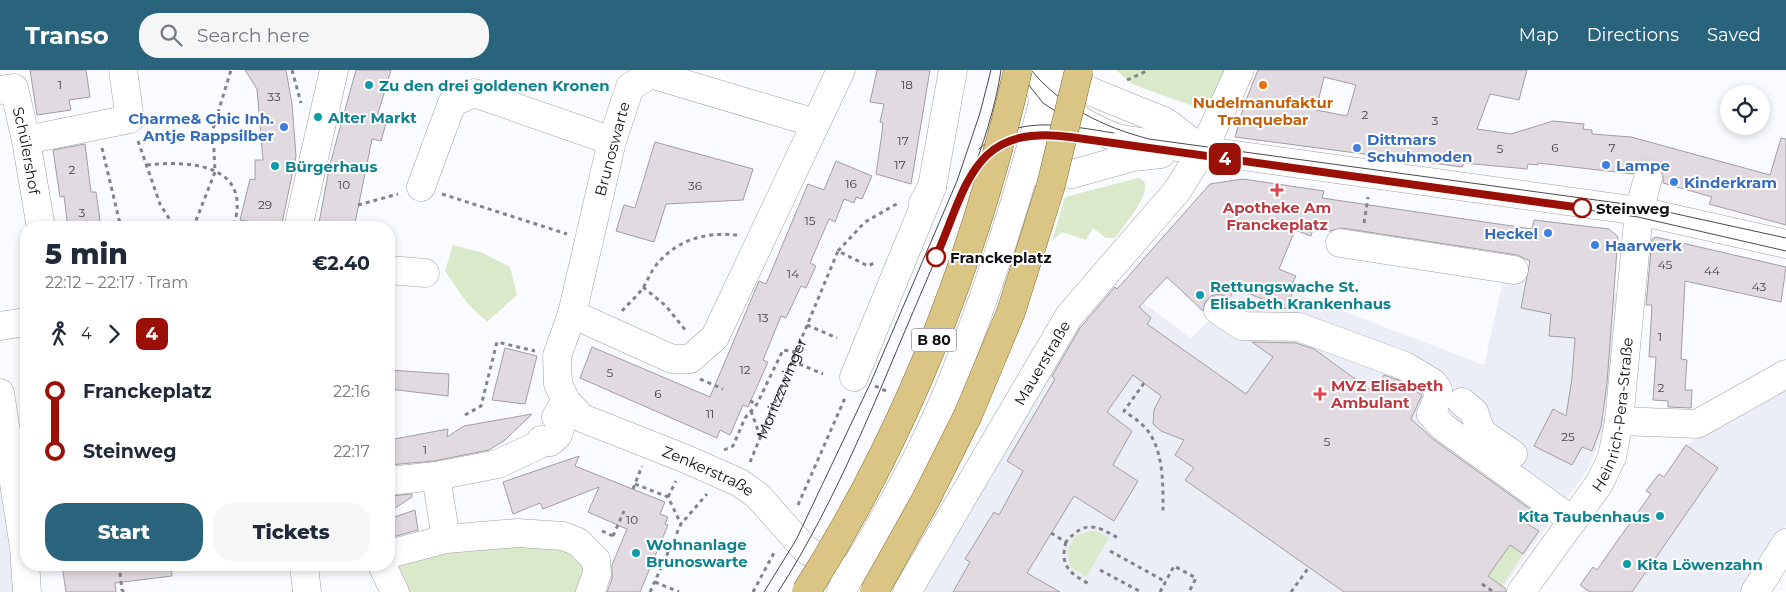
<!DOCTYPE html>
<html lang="en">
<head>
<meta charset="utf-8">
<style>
  body { margin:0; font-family:Montserrat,sans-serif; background:#f6f6f7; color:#1f2937; height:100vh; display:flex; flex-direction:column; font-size:19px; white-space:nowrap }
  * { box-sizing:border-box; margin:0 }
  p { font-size:16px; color:#747a83 }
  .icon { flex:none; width:28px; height:28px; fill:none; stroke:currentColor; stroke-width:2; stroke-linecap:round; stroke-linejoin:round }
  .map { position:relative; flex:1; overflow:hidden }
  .side { position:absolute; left:20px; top:151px; width:375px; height:350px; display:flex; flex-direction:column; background:#fff; border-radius:20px; box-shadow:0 2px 8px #0003 }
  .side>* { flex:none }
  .badge { padding:0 10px; border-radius:8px; font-size:18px; line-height:32px }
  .buttons { position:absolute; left:1720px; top:15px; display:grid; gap:10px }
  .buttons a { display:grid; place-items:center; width:50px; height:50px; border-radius:50%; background:#fff; box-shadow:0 2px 8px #0003; font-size:25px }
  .map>.badge { position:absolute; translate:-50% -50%; box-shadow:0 0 0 2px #fff }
  .legs { display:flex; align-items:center; gap:8px; height:55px; padding:0 25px; font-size:16px }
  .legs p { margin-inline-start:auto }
  .headline { display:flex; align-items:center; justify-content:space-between; height:85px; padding:0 25px }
  h1 { font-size:28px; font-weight:800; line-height:38px }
  .primary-button { display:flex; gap:10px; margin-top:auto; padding:10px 25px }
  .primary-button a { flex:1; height:58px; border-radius:20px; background:#29637c; color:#fff; font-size:20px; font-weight:800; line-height:58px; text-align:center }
  .primary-button a+a { background:#f6f6f7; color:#1f2937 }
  ul { padding:0 25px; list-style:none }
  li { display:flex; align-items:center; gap:18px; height:60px; font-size:19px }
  li i { display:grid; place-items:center; width:8px; height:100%; margin:0 6px; background:currentColor }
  li i::after { content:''; width:12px; height:12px; margin:-6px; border:4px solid; border-radius:50%; background:#fff }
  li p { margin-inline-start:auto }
  li:first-child i { background:linear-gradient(#0000 50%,currentColor 0) }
  li:last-child i { background:linear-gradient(currentColor 50%,#0000 0) }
  header { display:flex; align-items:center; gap:30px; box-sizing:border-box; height:70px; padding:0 25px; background:#29637c; color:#fff }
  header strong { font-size:24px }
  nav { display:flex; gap:28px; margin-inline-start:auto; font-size:18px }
  .search { width:350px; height:45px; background:#f6f6f7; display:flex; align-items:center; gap:12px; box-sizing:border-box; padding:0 18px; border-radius:20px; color:#747a83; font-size:19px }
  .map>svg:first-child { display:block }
  .built { fill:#eceef7 }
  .green { fill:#dae9ca }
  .building { fill:#e1dbe1; stroke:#a29da3; fill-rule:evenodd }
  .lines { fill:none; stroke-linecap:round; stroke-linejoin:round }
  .minor-tunnel { stroke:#d7d8db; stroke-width:28; stroke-dasharray:28 14; stroke-linecap:butt }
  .minor-casing { stroke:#9fa1a9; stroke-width:29 }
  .path { stroke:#838487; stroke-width:3; stroke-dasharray:4 4; stroke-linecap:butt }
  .minor { stroke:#fff; stroke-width:28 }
  .tram { stroke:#494a4d; stroke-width:1 }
  .major-bridge-casing { stroke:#836d29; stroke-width:29; stroke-linecap:butt }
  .major-bridge { stroke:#dac585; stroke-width:28 }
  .line-1-casing { stroke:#fff; stroke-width:11 }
  .line-1 { stroke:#9b1006; stroke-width:8 }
  .culture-dot { fill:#0f9aa8; stroke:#fff; stroke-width:2 }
  .food-dot { fill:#e8710a; stroke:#fff; stroke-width:2 }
  .shop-dot { fill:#3f7fe0; stroke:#fff; stroke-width:2 }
  .health-dot { fill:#e0444e; stroke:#fff; stroke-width:2 }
  .stop-1-dot { fill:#fff; stroke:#9b1006; stroke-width:2.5 }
  .labels { text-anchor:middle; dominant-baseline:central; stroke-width:4; stroke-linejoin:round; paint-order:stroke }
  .number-label { font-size:12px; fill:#444447 }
  .shield { fill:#fff; stroke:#58585a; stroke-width:1 }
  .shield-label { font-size:14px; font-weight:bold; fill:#101114 }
  .culture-label { font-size:15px; font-weight:bold; fill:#0d838f; stroke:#fff; text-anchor:start }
  .food-label { font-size:15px; font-weight:bold; fill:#c56008; stroke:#fff }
  .shop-label { font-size:15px; font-weight:bold; fill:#366cbe; stroke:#fff; text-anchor:start }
  .street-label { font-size:15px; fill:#101114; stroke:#fff }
  .health-label { font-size:15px; font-weight:bold; fill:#be3a42; stroke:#fff }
  .stop-label { font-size:15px; font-weight:bold; fill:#101114; stroke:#fff; text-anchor:start }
</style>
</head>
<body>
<header>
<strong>Transo</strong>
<div class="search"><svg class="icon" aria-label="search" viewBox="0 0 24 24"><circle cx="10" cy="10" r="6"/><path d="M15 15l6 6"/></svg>Search here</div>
<nav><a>Map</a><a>Directions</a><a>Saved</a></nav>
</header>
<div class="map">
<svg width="1786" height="522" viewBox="0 0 1786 522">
  <rect width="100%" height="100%" fill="#fafbfe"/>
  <g class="built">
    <path d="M1504,207L1621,224L1604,359L1589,398L1500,522H917L1069,265L1112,210L1191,268L1211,248L1232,221L1235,222L1241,209L1251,224L1286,239L1293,222L1484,295Z"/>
    <path d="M1786,312V455L1740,522H1582L1584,518L1581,515L1593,497L1598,500L1651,424L1646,421L1659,404L1664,407L1686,375Z"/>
    <path d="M0,323L27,522H0Z"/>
  </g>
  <g class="green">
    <path d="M1116,0H1226L1209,42L1132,14Z"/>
    <path d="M1138,108L1144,111C1151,125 1124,155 1115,168H1106L1093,158L1086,170L1062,162L1052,171L1065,127Z"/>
    <path d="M453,175L483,183L510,197L517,225L487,252L467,233L445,201Z"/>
    <path d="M1090,461L1099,462L1109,468L1086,507L1070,496L1067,481L1075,466Z"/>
    <path d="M578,472L590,522H395L389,484Z"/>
    <path d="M1510,475L1523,484L1502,516L1488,506Z"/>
  </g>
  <g class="building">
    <path d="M30,0H86L90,27L69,30L71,40L37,45Z"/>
    <path d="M245,0H286L292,34L296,86L281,158H250L252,152L240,150L250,109L255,110V90H263L257,19Z"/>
    <path d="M356,0H391L377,47L387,50L381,71L372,69L354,158H318L330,94Z"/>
    <path d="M877,0H930L911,114L876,104L882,63L883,53L880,52L884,34L870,32Z"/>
    <path d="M1258,0H1527L1519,30L1490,24L1477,59L1511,64L1553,51L1584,54L1583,59L1592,60V64L1631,67L1770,105L1781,68L1786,69V155L1709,134L1712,127L1663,113V105L1659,97L1652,93H1645L1637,97L1633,104L1538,93V95L1528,94L1527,99L1464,93L1462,97L1235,67L1244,35ZM1324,7L1356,15L1347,46L1316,40Z"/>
    <path d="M655,72L753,99L743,130L666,134L654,172L616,161L624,135L635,138Z"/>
    <path d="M85,74L91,122H96L101,158H68L64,126L60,127L53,80Z"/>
    <path d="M836,91L872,106L862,129L856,127L854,133L844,129L835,152L829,149L810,193L816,196L806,218L801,216L786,248L781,246L763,290L768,292L748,337L743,335L730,365L720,360L717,368L580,308L592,277L710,327L759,211L766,214L808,114L824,120Z"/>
    <path d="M1243,109L1324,121L1322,128L1532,159L1534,150L1609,159L1618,167L1607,313L1601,357L1592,381L1582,377L1572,395L1534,376L1553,339L1566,346L1572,308L1575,268L1549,266L1551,244L1521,238L1530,191L1517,185L1342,158L1330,161L1313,159L1311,166L1295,160L1279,199L1296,206L1289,220L1293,221L1286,239L1236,218L1229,228L1219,224L1211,226L1205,232L1203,241L1167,207L1139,237L1151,248L1147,254L1246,324L1273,287L1252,272L1296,273L1314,279L1373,322L1384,305L1398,310L1422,325L1411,349L1434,370L1534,442L1526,453L1539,461L1523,484L1510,475L1488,506L1506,519V522H1344L1185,410L1194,398L1175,385L1184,370L1161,361L1153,354L1154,340L1161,326L1133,305L1107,342L1132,361L1113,395L1138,411L1114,451L1074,426L1027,503L1060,522H953L970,492L965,489L994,442L999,445L1023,401L1007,391L1055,309L1052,306L1080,258L1115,217L1117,219L1210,114Z"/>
    <path d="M1656,167L1786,197L1781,232L1685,211L1681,289L1687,290L1685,320H1692L1691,338L1668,337V331L1653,330L1656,287H1649L1652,235H1646L1652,169Z"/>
    <path d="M505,278L537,286L525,334L492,330Z"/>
    <path d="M389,300L449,304L448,326L389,319Z"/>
    <path d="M532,344L505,370L489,380L434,391L389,395V370L448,359L447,367L464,356Z"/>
    <path d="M1686,375L1718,398L1632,522H1590L1580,515L1593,497L1597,500L1620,467L1651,424L1646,421L1659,404L1664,407Z"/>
    <path d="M579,386L575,396L665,432L660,444L668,447L665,454L668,455L640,522H607L612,509V495L627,459L588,442L599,417L543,439L540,433L513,444L503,412Z"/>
    <path d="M412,424V427L389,442V426Z"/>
    <path d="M415,440L418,460L389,468V449Z"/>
    <path d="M62,495H171L172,506L115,513L116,522H66Z"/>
  </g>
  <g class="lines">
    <path class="minor-tunnel" d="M1648,108L1653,89"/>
    <g class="minor-casing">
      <g id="minor">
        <path d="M1024,0C1047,32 1083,56 1120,69L1639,141L1786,174"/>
        <path d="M1055,7L1166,52L1201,79"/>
        <path id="s2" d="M0,20L14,18L26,70L41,158"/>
        <path id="s3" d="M815,53L651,4L630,17L612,71L572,244L557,286L558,314L566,331L582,348L686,389L740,413L758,426L805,479L850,506"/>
        <path d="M26,70L130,49L123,0"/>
        <path d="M1032,101L1072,104L1133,87L1161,84"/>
        <path d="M421,117L452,33L474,23L612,71"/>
        <path d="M923,133L932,117L953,0"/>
        <path d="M298,158L334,0"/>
        <path d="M1340,173L1514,200"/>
        <path d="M389,200L425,203"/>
        <path d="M1218,240L1242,256L1299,257L1405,296L1433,313L1438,320V328L1431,344L1443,357L1573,451"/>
        <path d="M572,244L672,289H690L715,267L841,0"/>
        <path d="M0,256L26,252"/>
        <path d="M854,307L932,117"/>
        <path d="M0,323L24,477L27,522"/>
        <path d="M1462,332L1474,342L1480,359L1485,365L1513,384"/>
        <path d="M1619,351L1697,354L1786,304"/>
        <path d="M389,411L436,406L498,394L538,375L541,370L550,372L558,365L561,354L556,347L566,331"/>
        <path d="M446,469L518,463L563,466L578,472L596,490L597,504L590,522"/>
        <path d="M389,484L446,469L436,406"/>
        <path d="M304,495L307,522"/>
        <path d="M382,495L395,522"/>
        <path d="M841,521C882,455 922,385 951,314C991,214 1026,104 1051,0"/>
        <path id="s4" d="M907,522L1069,246L1177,121L1205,76L1240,0"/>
        <path id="s5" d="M1521,522L1599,414L1612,387L1619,351L1639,141L1648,108"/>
        <path d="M1755,522L1786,473"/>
      </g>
    </g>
    <g class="path">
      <path d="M292,0L301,33"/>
      <path d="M1127,10L1149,0"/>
      <path d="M138,71L160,134L175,158"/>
      <path d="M102,78L121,158"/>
      <path d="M147,95C192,90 254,95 233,158"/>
      <path d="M442,124L567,164"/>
      <path d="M358,135L398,124"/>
      <path d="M1364,153L1368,127"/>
      <path d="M193,158L215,102L213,59L231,0"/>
      <path d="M838,181L865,152L900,132"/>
      <path d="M643,217L666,236L686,261"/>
      <path d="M622,241C629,233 637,226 643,218C648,210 651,201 657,194C678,169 706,162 737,165"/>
      <path d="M807,255L837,268"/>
      <path d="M792,291L823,304"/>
      <path d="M700,309L723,319"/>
      <path d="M1144,313L1124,341C1133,347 1142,353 1148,361C1164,383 1163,416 1163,441"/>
      <path d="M875,316L886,321"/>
      <path d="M750,331L757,334"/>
      <path d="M751,341L760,366"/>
      <path d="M465,345L481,336L497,272L535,281"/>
      <path d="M724,380L733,376L745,348L757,334L783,280L796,282"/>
      <path id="s1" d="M750,392L838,181L868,196L876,192"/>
      <path d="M635,414L668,427L681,454"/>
      <path d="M633,419L642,396"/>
      <path d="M668,427L676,411"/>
      <path d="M798,435L845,328"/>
      <path d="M602,461L613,466"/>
      <path d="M1051,463L1066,472C1085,450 1096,455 1118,468"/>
      <path d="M613,466L624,441"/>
      <path d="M1066,472C1059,497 1071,504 1091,515"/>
      <path d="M1110,481L1166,512"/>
      <path d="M119,495L122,520L124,522"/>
      <path d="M1100,500L1141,522"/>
      <path d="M655,512L679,522"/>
      <path d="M1482,514L1494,522"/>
      <path d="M650,522L681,454L707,424"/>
      <path d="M753,522L775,481"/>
      <path d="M1160,522L1174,496L1196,508L1189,522"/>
      <path d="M1291,522L1309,497"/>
    </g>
    <use href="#minor" class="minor"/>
    <g class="tram">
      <path d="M1017,0L1043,33L1078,56"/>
      <path d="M1031,0C1062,37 1103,57 1149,69L1640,136L1786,168"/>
      <path d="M979,79C1017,43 1067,56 1114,63"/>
      <path d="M965,119C984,83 1001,65 1043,64L1638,147L1786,181"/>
      <path d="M764,522L796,470L870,314L957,111L980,43L991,0"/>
      <path d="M778,522C838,429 878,323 922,221C951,152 990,75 1001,0"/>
    </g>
    <g class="major-bridge-casing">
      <g id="major-bridge">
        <path d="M806,522C907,363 976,184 1018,0"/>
        <path d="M874,522L926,429L968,345L1011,242L1051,115L1079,0"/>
      </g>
    </g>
    <use href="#major-bridge" class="major-bridge"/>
  </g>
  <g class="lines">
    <g class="line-1-casing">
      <path id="line-1" d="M936,187C968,113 973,54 1070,67L1582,138"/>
    </g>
    <use href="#line-1" class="line-1"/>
  </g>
  <g class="culture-dot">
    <circle cx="369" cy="15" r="5"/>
    <circle cx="318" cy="47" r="5"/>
    <circle cx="275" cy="96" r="5"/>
    <circle cx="1200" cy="225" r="5"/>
    <circle cx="1660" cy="446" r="5"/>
    <circle cx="636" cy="483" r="5"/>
    <circle cx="1627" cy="494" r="5"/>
  </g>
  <circle class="food-dot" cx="1263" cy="15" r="5"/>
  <g class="shop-dot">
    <circle cx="284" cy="57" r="5"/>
    <circle cx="1357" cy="78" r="5"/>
    <circle cx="1606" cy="95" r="5"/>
    <circle cx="1674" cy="112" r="5"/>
    <circle cx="1548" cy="163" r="5"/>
    <circle cx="1595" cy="175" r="5"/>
  </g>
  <g class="health-dot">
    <path d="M1274.5 112.5h5v5h5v5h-5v5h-5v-5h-5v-5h5z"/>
    <path d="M1317.5 316.5h5v5h5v5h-5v5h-5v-5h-5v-5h5z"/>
  </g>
  <g class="stop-1-dot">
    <circle cx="1582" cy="138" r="9"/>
    <circle cx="936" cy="187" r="9"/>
  </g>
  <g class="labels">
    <g class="number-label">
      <text x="60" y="14">1</text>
      <text x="907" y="14">18</text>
      <text x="274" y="26">33</text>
      <text x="1365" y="44">2</text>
      <text x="1435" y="50">3</text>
      <text x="903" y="70">17</text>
      <text x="1555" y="77">6</text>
      <text x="1612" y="77">7</text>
      <text x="1500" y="78">5</text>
      <text x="900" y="94">17</text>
      <text x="72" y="99">2</text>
      <text x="851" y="113">16</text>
      <text x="344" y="114">10</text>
      <text x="695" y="115">36</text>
      <text x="265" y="134">29</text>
      <text x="82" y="142">3</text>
      <text x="810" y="150">15</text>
      <text x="1665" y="194">45</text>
      <text x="1712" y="200">44</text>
      <text x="793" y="203">14</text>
      <text x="1759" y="216">43</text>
      <text x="763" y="247">13</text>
      <text x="1660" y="266">1</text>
      <text x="745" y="299">12</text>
      <text x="610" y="302">5</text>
      <text x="1661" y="317">2</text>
      <text x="658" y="323">6</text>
      <text x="710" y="343">11</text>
      <text x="1568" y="366">25</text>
      <text x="1327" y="371">5</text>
      <text x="425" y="379">1</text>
      <text x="632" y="449">10</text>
    </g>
    <rect class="shield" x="911.5" y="258.5" width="45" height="23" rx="4"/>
    <g class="shield-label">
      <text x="934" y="270">B 80</text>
    </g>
    <g class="culture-label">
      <text x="379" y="15">Zu den drei goldenen Kronen</text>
      <text x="328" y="47">Alter Markt</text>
      <text x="285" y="96">Bürgerhaus</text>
      <text x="1210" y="216">Rettungswache St.<tspan x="1210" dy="17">Elisabeth Krankenhaus</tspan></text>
      <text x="1650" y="446" text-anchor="end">Kita Taubenhaus</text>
      <text x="646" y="474">Wohnanlage<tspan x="646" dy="17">Brunoswarte</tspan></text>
      <text x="1637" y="494">Kita Löwenzahn</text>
    </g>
    <g class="food-label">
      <text x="1263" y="32">Nudelmanufaktur<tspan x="1263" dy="17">Tranquebar</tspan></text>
    </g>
    <g class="shop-label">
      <text x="274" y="48" text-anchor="end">Charme&amp; Chic Inh.<tspan x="274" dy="17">Antje Rappsilber</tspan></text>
      <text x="1367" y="69">Dittmars<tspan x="1367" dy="17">Schuhmoden</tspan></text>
      <text x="1616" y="95">Lampe</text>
      <text x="1684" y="112">Kinderkram</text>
      <text x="1538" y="163" text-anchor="end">Heckel</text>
      <text x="1605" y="175">Haarwerk</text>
    </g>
    <g class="street-label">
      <text transform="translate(612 79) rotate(-75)">Brunoswarte</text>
      <text stroke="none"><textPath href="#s2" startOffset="78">Schülershof</textPath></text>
      <text stroke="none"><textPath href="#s4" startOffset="266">Mauerstraße</textPath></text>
      <text stroke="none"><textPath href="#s1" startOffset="80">Moritzzwinger</textPath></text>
      <text stroke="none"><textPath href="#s5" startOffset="205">Heinrich-Pera-Straße</textPath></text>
      <text stroke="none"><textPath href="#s3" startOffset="682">Zenkerstraße</textPath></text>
    </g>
    <g class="health-label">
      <text x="1277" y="137">Apotheke Am<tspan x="1277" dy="17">Franckeplatz</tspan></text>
      <text x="1331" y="315" text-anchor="start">MVZ Elisabeth<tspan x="1331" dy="17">Ambulant</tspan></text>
    </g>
    <g class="stop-label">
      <text x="1596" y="138">Steinweg</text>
      <text x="950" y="187">Franckeplatz</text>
    </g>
  </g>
</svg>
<div class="buttons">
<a><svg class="icon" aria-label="locate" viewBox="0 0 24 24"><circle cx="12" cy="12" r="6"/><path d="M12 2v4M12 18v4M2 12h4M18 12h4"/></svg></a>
</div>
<b class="badge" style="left:1225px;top:89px;background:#9b1006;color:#fff">4</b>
<section class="side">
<div class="headline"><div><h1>5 min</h1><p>22:12 – 22:17 · Tram</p></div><b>€2.40</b></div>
<div class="legs"><svg class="icon" aria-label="walk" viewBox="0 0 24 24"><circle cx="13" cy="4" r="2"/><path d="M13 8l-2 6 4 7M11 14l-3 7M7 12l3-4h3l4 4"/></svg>4<svg class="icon" aria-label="forward" viewBox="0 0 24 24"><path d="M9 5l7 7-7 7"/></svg><b class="badge" style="background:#9b1006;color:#fff">4</b></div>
<ul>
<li><i style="color:#9b1006"></i><b>Franckeplatz</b><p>22:16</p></li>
<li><i style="color:#9b1006"></i><b>Steinweg</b><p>22:17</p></li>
</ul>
<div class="primary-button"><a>Start</a><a>Tickets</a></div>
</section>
</div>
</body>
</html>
